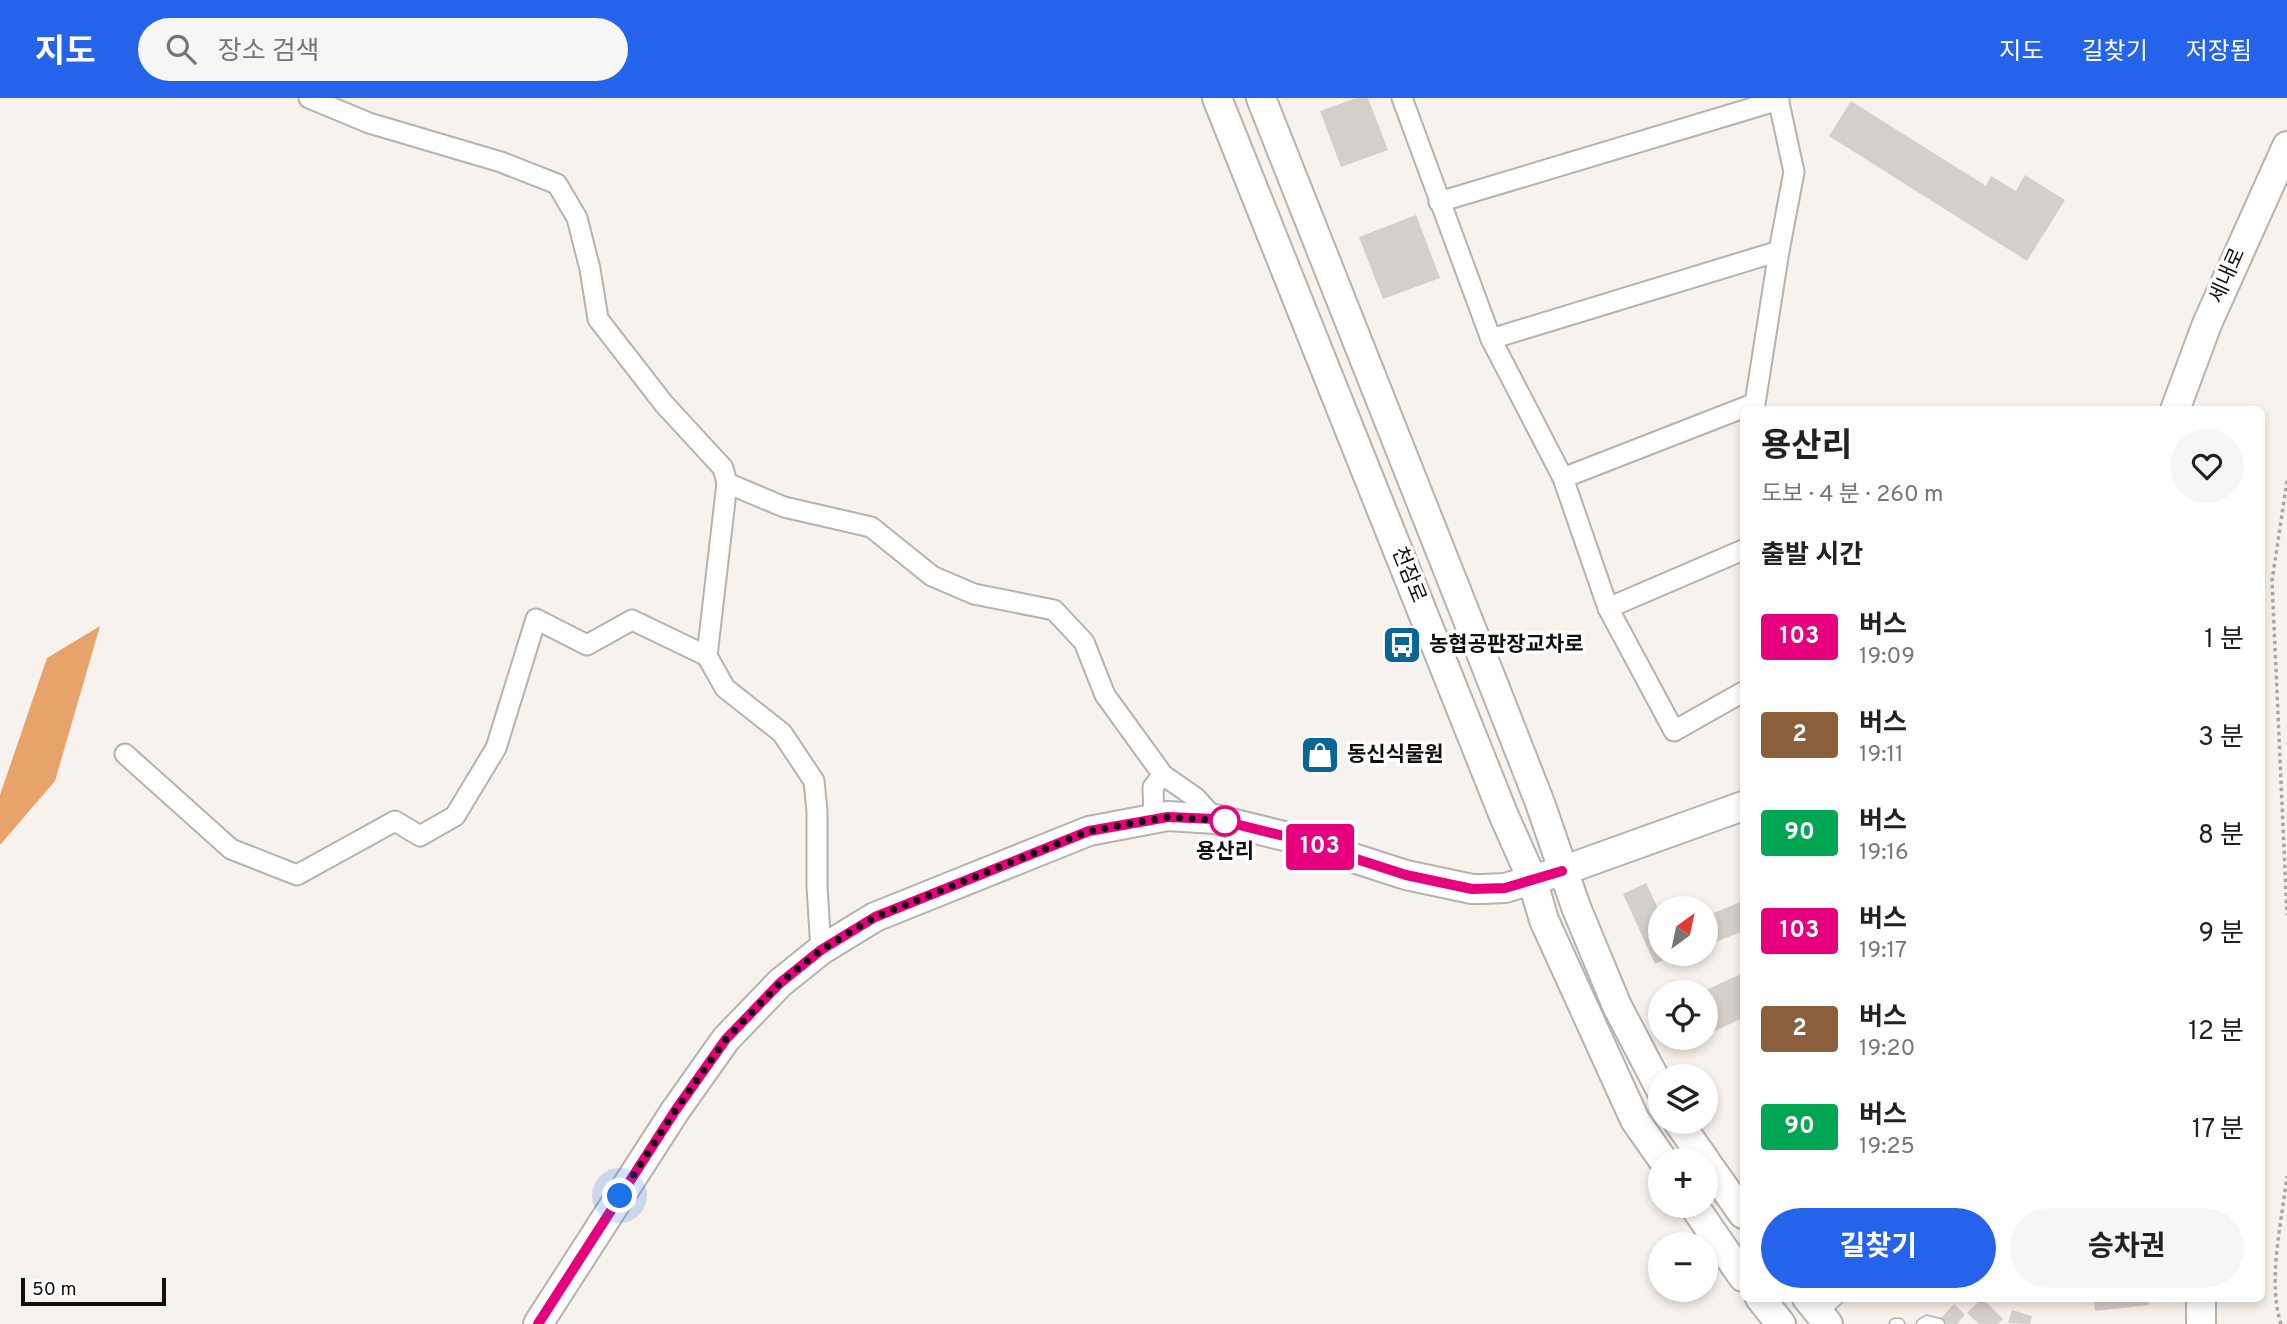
<!DOCTYPE html>
<html lang="ko">
<head>
<meta charset="utf-8">
<style>
  body { margin:0; font-family:Overpass,"Noto Sans KR",sans-serif; background:#f6f6f6; color:#222; height:100vh; display:flex; flex-direction:column; font-size:26px; white-space:nowrap }
  * { box-sizing:border-box; margin:0 }
  p { font-size:23px; color:#767676 }
  .icon { flex:none; width:38px; height:38px; fill:none; stroke:currentColor; stroke-width:2; stroke-linecap:round; stroke-linejoin:round }
  .map { position:relative; flex:1; overflow:hidden }
  .drawer { position:absolute; left:1740px; top:308px; width:525px; height:896px; display:flex; flex-direction:column; background:#fff; border-radius:10px; box-shadow:0 4px 10px #0003 }
  .drawer>* { flex:none }
  .badge { padding:0 14px; border-radius:5px; font-size:24px; line-height:46px }
  .needle { width:46px; rotate:33deg }
  .buttons { position:absolute; left:1648px; top:798px; display:grid; gap:14px }
  .buttons a { display:grid; place-items:center; width:70px; height:70px; border-radius:50%; background:#fff; box-shadow:0 4px 10px #0003; font-size:35px }
  .scale { position:absolute; left:21px; bottom:18px; width:145px; box-sizing:border-box; padding-left:7px; border:4px solid #12100f; border-top:0; font-size:19px; line-height:24px; white-space:nowrap; color:#12100f; -webkit-text-stroke:5px #fff; paint-order:stroke }
  .you { position:absolute; width:35px; height:35px; margin:-18px; border:5px solid #fff; border-radius:50%; background:#1a73e8; box-shadow:0 0 0 10px #1a73e833 }
  .map>.badge { position:absolute; translate:-50% -50%; box-shadow:0 0 0 4px #fff }
  h2 { padding:0 21px; font-size:26px; line-height:63px }
  .round { display:grid; place-items:center; flex:none; width:74px; height:74px; border-radius:37px; background:#f6f6f6 }
  .overview { display:flex; align-items:center; justify-content:space-between; height:119px; padding:0 21px }
  h1 { font-size:33px; font-weight:700; line-height:52px }
  .button { display:flex; gap:14px; margin-top:auto; padding:14px 21px }
  .button a { flex:1; height:80px; border-radius:42px; background:#2563eb; color:#fff; font-size:28px; font-weight:700; line-height:80px; text-align:center }
  .button a+a { background:#f6f6f6; color:#222 }
  ul { padding:0; list-style:none }
  li { display:flex; align-items:center; gap:21px; height:98px; padding:0 21px }
  li div { flex:1 }
  li b { display:block; font-size:26px }
  li em { font-style:normal }
  li .badge { min-width:77px; font-weight:700; text-align:center }
  header { display:flex; align-items:center; gap:42px; box-sizing:border-box; height:98px; padding:0 35px; background:#2563eb; color:#fff }
  header strong { font-size:33px }
  nav { display:flex; gap:38px; margin-inline-start:auto; font-size:24px }
  .search { width:490px; height:63px; background:#f6f6f6; display:flex; align-items:center; gap:18px; box-sizing:border-box; padding:0 24px; border-radius:38px; color:#767676; font-size:26px }
  .map>svg:first-child { display:block }
  .forest { fill:#e7a36a }
  .building { fill:#d4cfcb }
  .lines { fill:none; stroke-linecap:round; stroke-linejoin:round }
  .lane-casing { stroke:#b7b2ae; stroke-width:13 }
  .street-casing { stroke:#b7b2ae; stroke-width:23 }
  .secondary-casing { stroke:#b7b2ae; stroke-width:32 }
  .path { stroke:#aba6a3; stroke-width:3.5; stroke-dasharray:3.5 3.5; stroke-linecap:butt }
  .lane { stroke:#fff; stroke-width:10 }
  .street { stroke:#fff; stroke-width:19 }
  .secondary { stroke:#fff; stroke-width:28 }
  .line-casing { stroke:#fff; stroke-width:16 }
  .line { stroke:#e6007e; stroke-width:10 }
  .walk { stroke:#12100f; stroke-width:7; stroke-dasharray:0 12.6 }
  .stop-dot { fill:#fff; stroke:#e6007e; stroke-width:3.5 }
  .labels { text-anchor:middle; dominant-baseline:central; stroke-width:7; stroke-linejoin:round; paint-order:stroke }
  .street-label { font-size:21px; fill:#12100f; stroke:#fff }
  .poi-label { font-size:21px; font-weight:bold; fill:#12100f; stroke:#fff; text-anchor:start }
  .stop-label { font-size:21px; font-weight:bold; fill:#12100f; stroke:#fff }
</style>
</head>
<body>
<header>
<strong>지도</strong>
<div class="search"><svg class="icon" aria-label="search" viewBox="0 0 24 24"><circle cx="10" cy="10" r="6"/><path d="M15 15l6 6"/></svg>장소 검색</div>
<nav><a>지도</a><a>길찾기</a><a>저장됨</a></nav>
</header>
<div class="map">
<svg width="2287" height="1226" viewBox="0 0 2287 1226">
  <rect width="100%" height="100%" fill="#f8f2ee"/>
  <path class="forest" d="M100,528L55,683L0,747V697L47,560Z"/>
  <g class="building">
    <path d="M1356,0H1368L1388,52L1341,69L1320,13Z"/>
    <path d="M1851,3L1986,88L1991,78L2016,93L2025,77L2065,102L2027,163L1829,38Z"/>
    <path d="M1416,117L1440,180L1383,201L1359,139Z"/>
    <path d="M1646,785L1661,817V856H1677L1655,866L1623,796Z"/>
    <path d="M1743,803V833L1706,848V818Z"/>
    <path d="M1743,875V920L1706,937V894H1702Z"/>
    <path d="M1982,1200L2003,1221L1998,1226H1979L1967,1215Z"/>
    <path d="M2094,1200H2148L2149,1207L2095,1213Z"/>
    <path d="M1954,1206L1965,1217L1957,1226H1935Z"/>
    <path d="M2012,1212L2032,1218L2030,1226L2008,1225Z"/>
  </g>
  <g class="lines">
    <g class="lane-casing">
      <g id="lane">
        <path d="M1821,1216L1839,1200"/>
        <path d="M1895,1226H1899"/>
        <path d="M1922,1226L1927,1223L1939,1226"/>
      </g>
    </g>
    <g class="street-casing">
      <g id="street">
        <path d="M309,0L369,25L501,64L557,86L577,120L590,171L598,221L664,306L723,370L727,385L707,558L725,590L782,635L814,683L817,713V788L821,852"/>
        <path d="M1402,0L1491,241L1563,380L1608,510L1674,633L1743,594"/>
        <path d="M1439,104L1779,2"/>
        <path d="M1491,241L1779,153"/>
        <path d="M1754,312L1779,153L1794,74L1778,0"/>
        <path d="M1563,380L1753,306"/>
        <path d="M727,385L784,409L871,429L932,478L974,496L1054,512L1084,544L1105,597L1163,677L1196,700L1215,721"/>
        <path d="M1608,510L1743,452"/>
        <path d="M125,656L231,751L297,777L395,723L420,738L455,718L496,650L536,521L587,547L632,522L707,558"/>
        <path d="M1154,721L1153,689L1163,677"/>
      </g>
    </g>
    <g class="secondary-casing">
      <g id="secondary">
        <path d="M1217,0L1504,718L1532,781L1544,822L1635,1022L1663,1062"/>
        <path d="M1261,0L1500,603L1540,705L1576,809L1617,908L1661,992"/>
        <path d="M2175,312L2207,226L2287,48"/>
        <path d="M1678,1024L1705,1062"/>
        <path d="M1706,1064L1743,1116"/>
        <path d="M1694,1108L1743,1179"/>
        <path d="M1760,1200L1781,1226"/>
        <path d="M1807,1200L1828,1226"/>
        <path d="M2201,1200V1226"/>
        <path d="M538,1226L675,1013L726,941L780,885L821,852L875,819L1089,733L1168,718L1215,721L1288,739L1406,777L1472,791H1483L1505,790L1562,773L1743,708"/>
      </g>
    </g>
    <g class="path">
      <path d="M2287,383L2272,483L2287,817"/>
      <path d="M2281,1226C2267,1183 2282,1123 2287,1078"/>
    </g>
    <use href="#lane" class="lane"/>
    <use href="#street" class="street"/>
    <use href="#secondary" class="secondary"/>
  </g>
  <g class="lines">
    <g class="line-casing">
      <path id="line" d="M538,1226L675,1013L726,941L780,885L821,852L875,819L1089,733L1168,719L1215,721L1288,739L1406,777L1472,791L1505,790L1562,773"/>
    </g>
    <use href="#line" class="line"/>
    <path class="walk" d="M620,1098L675,1013L726,941L780,885L821,852L875,819L1089,733L1168,719L1225,723"/>
  </g>
  <defs>
    <g id="bus-square" transform="scale(2.0125)"><rect x="-9" y="-9" width="18" height="18" rx="4" fill="#096595" stroke="#fff"/><path d="M-5-6H5V4H4V6H2V4H-2V6H-4V4H-5ZM-3.5-4V0h7V-4ZM-3.5 1.2v1.5H-2V1.2ZM2 1.2v1.5H3.5V1.2Z" fill="#fff"/></g>
    <g id="shop-square" transform="scale(2.0125)"><rect x="-9" y="-9" width="18" height="18" rx="4" fill="#096595" stroke="#fff"/><path d="M-5-2.5h2.3a2.7 3.5 0 0 1 5.4 0H5L5.5 6h-11ZM-1.5-2.5h3a1.5 2.3 0 0 0-3 0Z" fill="#fff"/></g>
  </defs>
  <g fill-rule="evenodd">
    <use href="#bus-square" x="1402" y="547"/>
    <use href="#shop-square" x="1320" y="657"/>
  </g>
  <circle class="stop-dot" cx="1225" cy="723" r="14"/>
  <g class="labels">
    <g class="street-label">
      <text transform="translate(2228 178) rotate(-66)">세내로</text>
      <text transform="translate(1408 477) rotate(68)">천잠로</text>
    </g>
    <g class="poi-label">
      <text x="1429" y="547">농협공판장교차로</text>
      <text x="1347" y="657">동신식물원</text>
    </g>
    <g class="stop-label">
      <text x="1225" y="754">용산리</text>
    </g>
  </g>
</svg>
<div class="buttons">
<a><svg class="needle" viewBox="-14 -14 28 28"><path d="M0-13l5 13h-10z" fill="#e53935"/><path d="M0 13l5-13h-10z" fill="#767676"/></svg></a>
<a><svg class="icon" aria-label="locate" viewBox="0 0 24 24"><circle cx="12" cy="12" r="6"/><path d="M12 2v4M12 18v4M2 12h4M18 12h4"/></svg></a>
<a><svg class="icon" aria-label="layers" viewBox="0 0 24 24"><path d="M12 4l9 5-9 5-9-5zM3 14l9 5 9-5"/></svg></a>
<a>+</a>
<a>−</a>
</div>
<div class="scale">50 m</div>
<div class="you" style="left:620px;top:1098px"></div>
<b class="badge" style="left:1320px;top:749px;background:#e6007e;color:#fff">103</b>
<section class="drawer">
<div class="overview"><div><h1>용산리</h1><p>도보 · 4 분 · 260 m</p></div><a class="round"><svg class="icon" aria-label="heart" viewBox="0 0 24 24"><path d="M12 20l-8-8c-3-5 5-10 8-4 3-6 11-1 8 4z"/></svg></a></div>
<h2>출발 시간</h2>
<ul>
<li><span class="badge" style="background:#e6007e;color:#fff">103</span><div><b>버스</b><p>19:09</p></div><em>1 분</em></li>
<li><span class="badge" style="background:#8b5e3c;color:#fff">2</span><div><b>버스</b><p>19:11</p></div><em>3 분</em></li>
<li><span class="badge" style="background:#00a651;color:#fff">90</span><div><b>버스</b><p>19:16</p></div><em>8 분</em></li>
<li><span class="badge" style="background:#e6007e;color:#fff">103</span><div><b>버스</b><p>19:17</p></div><em>9 분</em></li>
<li><span class="badge" style="background:#8b5e3c;color:#fff">2</span><div><b>버스</b><p>19:20</p></div><em>12 분</em></li>
<li><span class="badge" style="background:#00a651;color:#fff">90</span><div><b>버스</b><p>19:25</p></div><em>17 분</em></li>
</ul>
<div class="button"><a>길찾기</a><a>승차권</a></div>
</section>
</div>
</body>
</html>
